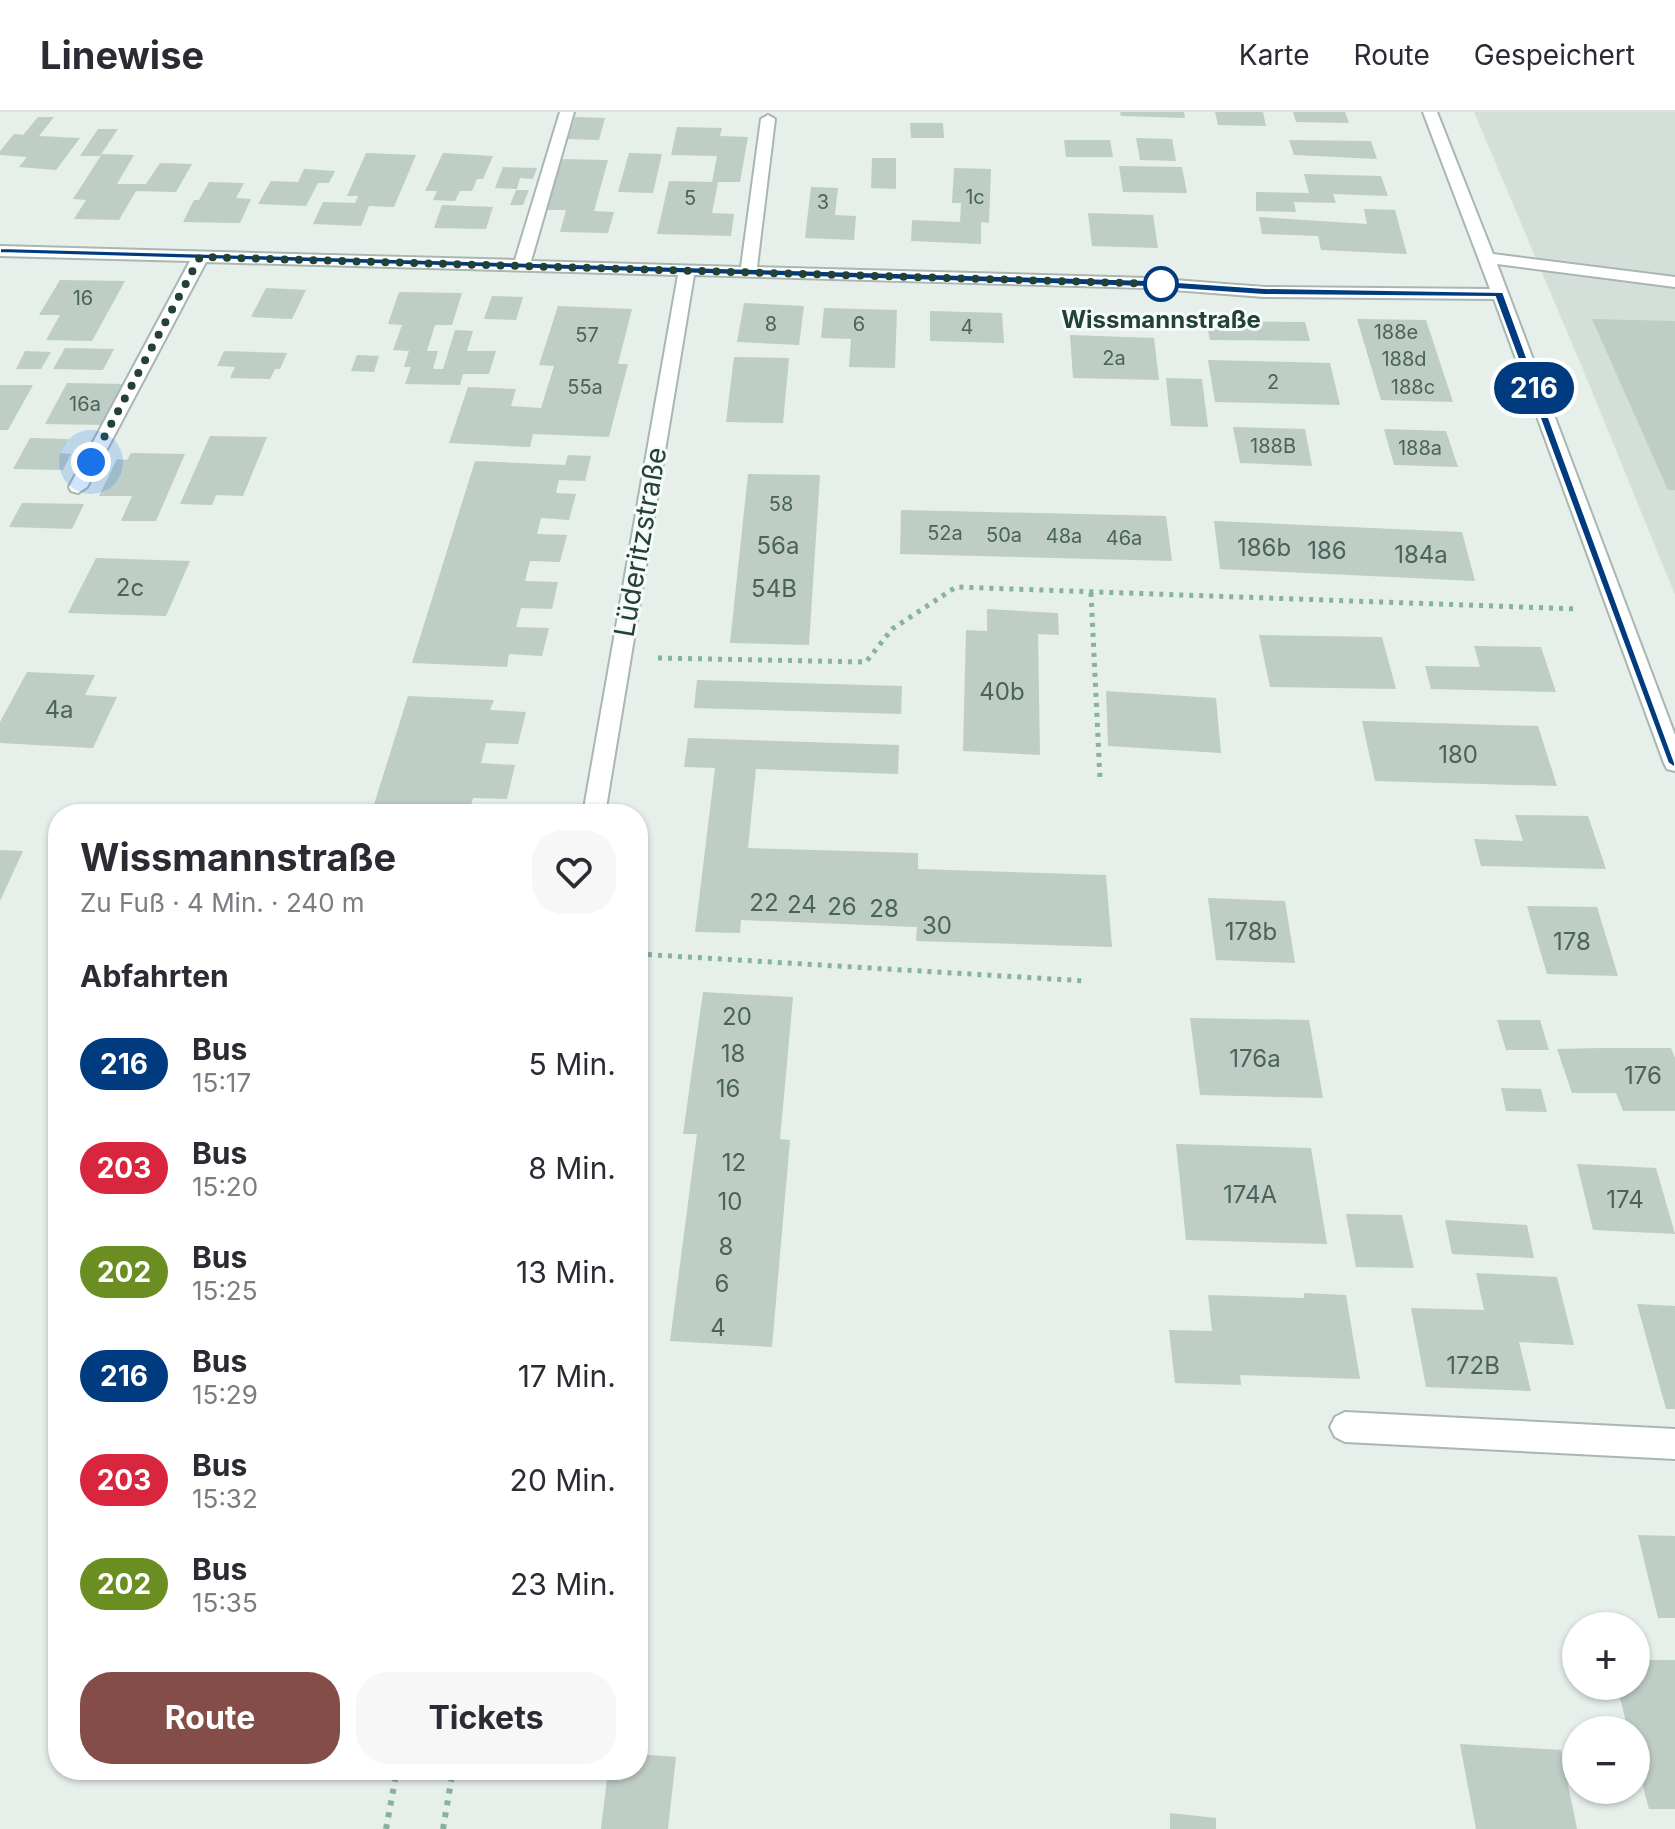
<!DOCTYPE html>
<html lang="de">
<head>
<meta charset="utf-8">
<style>
  body { margin:0; font-family:Inter,sans-serif; background:#f7f7f7; color:#2b2b33; height:100vh; display:flex; flex-direction:column; font-size:30px; white-space:nowrap }
  * { box-sizing:border-box; margin:0 }
  p { font-size:26px; color:#7c7c81 }
  .icon { flex:none; width:44px; height:44px; fill:none; stroke:currentColor; stroke-width:2; stroke-linecap:round; stroke-linejoin:round }
  .map { position:relative; flex:1; overflow:hidden }
  .sheet { position:absolute; left:48px; top:692px; width:600px; height:976px; display:flex; flex-direction:column; background:#fff; border-radius:32px; box-shadow:0 2px 6px #0004 }
  .sheet>* { flex:none }
  .badge { padding:0 16px; border-radius:26px; font-size:28px; line-height:52px }
  .fabs { position:absolute; left:1562px; top:1500px; display:grid; gap:16px }
  .fabs a { display:grid; place-items:center; width:88px; height:88px; border-radius:50%; background:#fff; box-shadow:0 2px 6px #0004; font-size:40px }
  .you { position:absolute; width:40px; height:40px; margin:-20px; border:6px solid #fff; border-radius:50%; background:#1a73e8; box-shadow:0 0 0 12px #1a73e833 }
  .map>.badge { position:absolute; translate:-50% -50%; box-shadow:0 0 0 4px #fff }
  h2 { padding:0 32px; font-size:30px; line-height:72px }
  .round { display:grid; place-items:center; flex:none; width:84px; height:84px; border-radius:32px; background:#f7f7f7 }
  .overview { display:flex; align-items:center; justify-content:space-between; height:136px; padding:0 32px }
  h1 { font-size:38px; font-weight:700; line-height:60px }
  .primary-button { display:flex; gap:16px; margin-top:auto; padding:16px 32px }
  .primary-button a { flex:1; height:92px; border-radius:32px; background:#854d47; color:#fff; font-size:32px; font-weight:700; line-height:92px; text-align:center }
  .primary-button a+a { background:#f7f7f7; color:#2b2b33 }
  ul { padding:0; list-style:none }
  li { display:flex; align-items:center; gap:24px; height:104px; padding:0 32px }
  li div { flex:1 }
  li b { display:block; font-size:30px }
  li em { font-style:normal }
  li .badge { min-width:88px; font-weight:700; text-align:center }
  header { display:flex; align-items:center; gap:48px; box-sizing:border-box; height:112px; padding:0 40px; background:#fff; border-bottom:2px solid #e1e1e2 }
  header strong { font-size:38px }
  nav { display:flex; gap:44px; margin-inline-start:auto; font-size:28px }
  .map>svg:first-child { display:block }
  .built { fill:#d4dfd9 }
  .building { fill:#becdc5 }
  .lines { fill:none; stroke-linecap:round; stroke-linejoin:round }
  .minor-casing { stroke:#a8b7b1; stroke-width:4 }
  .path-far1 { stroke:#86b2a0; stroke-width:5; stroke-dasharray:4 6; stroke-linecap:butt }
  .path { stroke:#86b2a0; stroke-width:6; stroke-dasharray:5 7; stroke-linecap:butt }
  .minor { fill:#fff; fill-rule:evenodd }
  .line { fill:#003b80; stroke:#fff; stroke-width:2 }
  .walk { stroke:#244137; stroke-width:8; stroke-dasharray:0 14.4 }
  .stop-dot { fill:#fff; stroke:#003b80; stroke-width:4 }
  .labels { text-anchor:middle; dominant-baseline:central; stroke-width:6; stroke-linejoin:round; paint-order:stroke }
  .far-number-label { font-size:20px; fill:#4a645a }
  .far-stop-label { font-size:24px; font-weight:bold; fill:#244137; stroke:#f7fbf8 }
  .number-label { font-size:24px; fill:#4a645a }
  .street-label { font-size:28px; fill:#244137; stroke:#f7fbf8 }
</style>
</head>
<body>
<header>
<strong>Linewise</strong>
<nav><a>Karte</a><a>Route</a><a>Gespeichert</a></nav>
</header>
<div class="map">
<svg width="1675" height="1717" viewBox="0 0 1675 1717">
  <rect width="100%" height="100%" fill="#e6efea"/>
  <path class="built" d="M1474,0H1675V483L1587,267Z"/>
  <g class="building">
    <path d="M1120,0H1184L1185,6L1121,4Z"/>
    <path d="M1215,0H1263L1266,14L1218,13Z"/>
    <path d="M1293,0H1345L1349,11L1296,10Z"/>
    <path d="M38,5H54L39,24L80,26L56,58L19,55L27,45L0,43V39L14,22L23,23Z"/>
    <path d="M575,5L605,6L599,28L568,27Z"/>
    <path d="M910,11H943L944,26H911Z"/>
    <path d="M677,15L722,16L720,24L748,25L740,70H718L712,101L734,102L731,124L657,122L669,69L712,70L717,44L671,43Z"/>
    <path d="M98,17H118L100,44H80Z"/>
    <path d="M1136,26L1172,27L1176,49L1140,48Z"/>
    <path d="M1064,28H1110L1113,45H1066Z"/>
    <path d="M1289,28L1371,29L1377,47L1294,43Z"/>
    <path d="M366,41L416,43L394,95L369,94L361,114L313,112L323,90L355,91L358,84H347Z"/>
    <path d="M443,41L493,44L483,67H477L472,79H460L455,89L433,88L437,79H425Z"/>
    <path d="M629,41L662,42L653,81L618,80Z"/>
    <path d="M102,42L134,43L117,72H146L160,51L192,52L176,80L136,79L119,108L74,107L86,88L73,87Z"/>
    <path d="M872,46H896V77L871,76Z"/>
    <path d="M559,47L608,48L594,99L614,100L608,121L560,120L566,98H544Z"/>
    <path d="M1119,54L1182,55L1187,81L1123,80Z"/>
    <path d="M503,55L537,56L533,67L520,66L517,77L495,76Z"/>
    <path d="M954,56L991,57L989,111L981,110V132L911,129L912,108L960,110L961,91H952Z"/>
    <path d="M304,57L335,59L329,71H318L306,94L258,92L271,69L298,70Z"/>
    <path d="M1304,62L1381,64L1388,84L1333,82L1336,91L1294,90L1296,100L1256,99V80L1309,81Z"/>
    <path d="M209,70L244,71L236,86L251,87L240,111L183,110L194,88H199Z"/>
    <path d="M811,75L838,76L835,103L856,104L854,128L805,126Z"/>
    <path d="M516,78H529L523,93H510Z"/>
    <path d="M442,93L493,95L486,117L434,116Z"/>
    <path d="M1364,97L1395,98L1407,142L1321,138L1318,124L1262,122L1259,105L1367,112Z"/>
    <path d="M1088,101L1153,103L1158,136L1092,134Z"/>
    <path d="M60,168L125,169L92,229L46,228L60,203H39Z"/>
    <path d="M266,176L306,178L292,207L251,205Z"/>
    <path d="M399,180L462,181L452,213H435L427,239H438L433,257H443L455,218L473,219L467,239H496L489,262H463L460,273L405,272L411,255H404L409,239L393,238L402,213L388,212Z"/>
    <path d="M492,184L523,185L516,208L484,207Z"/>
    <path d="M744,191L804,194L799,233L737,230Z"/>
    <path d="M558,194L632,197L618,252H628L609,325L533,322L530,335L449,331L468,275L516,277L511,294L541,296L554,254L539,253Z"/>
    <path d="M824,196L897,198L895,256L849,255L851,227L821,226Z"/>
    <path d="M930,199L1002,201L1004,231L930,229Z"/>
    <path d="M1357,207L1426,208L1453,290L1381,288Z"/>
    <path d="M1592,207L1675,209V378H1668Z"/>
    <path d="M1206,209L1305,210L1310,229L1210,228Z"/>
    <path d="M1070,223L1154,226L1159,268L1073,266Z"/>
    <path d="M65,236L114,237L103,258L53,257Z"/>
    <path d="M25,239L51,240L41,257H16Z"/>
    <path d="M224,239L287,241L280,257H275L270,267L230,266L235,255L217,254Z"/>
    <path d="M357,243L379,244L374,260L351,259Z"/>
    <path d="M734,245L789,246L783,311L726,310Z"/>
    <path d="M1208,248L1330,251L1340,293L1215,290Z"/>
    <path d="M1166,266L1202,267L1208,315L1171,314Z"/>
    <path d="M67,271L126,272L105,313L45,312Z"/>
    <path d="M0,273H33L8,318H0Z"/>
    <path d="M1233,315L1305,317L1312,354L1240,351Z"/>
    <path d="M1384,317L1446,319L1458,355L1394,353Z"/>
    <path d="M210,324L267,325L243,384L216,383L212,393L180,392Z"/>
    <path d="M30,326L68,327L60,341L71,342L63,358L13,357Z"/>
    <path d="M131,341L185,342L156,409H121L132,384H99L117,347L127,348Z"/>
    <path d="M568,343L591,344L585,369L559,368L556,381L576,382L569,408L541,406L537,422L567,423L560,450L530,449L525,469L558,470L552,497L521,496L516,515L549,516L542,544L509,542L507,555L412,551L475,349L565,353Z"/>
    <path d="M748,362L820,363L809,533L730,531Z"/>
    <path d="M22,391L84,392L72,417L9,415Z"/>
    <path d="M901,398L1166,404L1172,449L900,442Z"/>
    <path d="M1214,409L1462,420L1475,469L1220,457Z"/>
    <path d="M96,446L190,449L166,504L68,501Z"/>
    <path d="M987,497L1058,501L1059,523L1038,522L1040,643L963,639L966,518L987,519Z"/>
    <path d="M1259,523L1382,525L1396,577L1270,575Z"/>
    <path d="M1474,534L1541,535L1556,580L1431,577L1425,554L1480,555Z"/>
    <path d="M27,560L95,563L85,583L117,585L93,636L0,631V610Z"/>
    <path d="M697,568L902,574L901,602L694,596Z"/>
    <path d="M1106,579L1216,586L1221,641L1108,634Z"/>
    <path d="M408,584L494,588L490,598L526,600L518,632L486,631L481,651L515,653L507,687L473,686L468,702H371Z"/>
    <path d="M1362,609L1538,614L1557,674L1375,669Z"/>
    <path d="M688,626L899,633L898,662L756,657L748,736L918,741V757L1106,763L1112,835L916,829L917,815L741,808L740,821L695,820L715,656L684,655Z"/>
    <path d="M1515,703L1588,704L1606,757L1481,754L1474,727L1523,729Z"/>
    <path d="M0,738L23,739L0,789Z"/>
    <path d="M1208,786L1285,789L1295,851L1216,848Z"/>
    <path d="M1527,794L1597,795L1618,864L1547,862Z"/>
    <path d="M703,880L793,885L780,1027L790,1028L772,1235L670,1229L697,1022H683Z"/>
    <path d="M1190,906L1309,908L1323,986L1200,983Z"/>
    <path d="M1497,908H1540L1549,938H1506Z"/>
    <path d="M1602,936H1671L1675,946V999H1623L1616,981H1572L1557,937Z"/>
    <path d="M1501,976L1541,977L1547,1000L1506,999Z"/>
    <path d="M1176,1032L1311,1036L1327,1132L1186,1128Z"/>
    <path d="M1577,1052L1656,1056L1675,1122L1593,1118Z"/>
    <path d="M1346,1102L1402,1103L1414,1156L1356,1155Z"/>
    <path d="M1445,1108L1527,1113L1534,1146L1452,1142Z"/>
    <path d="M1476,1161L1557,1165L1574,1233L1519,1230L1531,1279L1426,1275L1411,1196L1484,1198Z"/>
    <path d="M1304,1181L1346,1183L1360,1267L1240,1263L1241,1273L1175,1271L1169,1218L1212,1219L1208,1183L1304,1186Z"/>
    <path d="M1637,1192L1675,1194V1297H1666Z"/>
    <path d="M1638,1423L1675,1424V1506H1658Z"/>
    <path d="M1636,1548H1675V1697H1649L1636,1648V1618H1628L1617,1574H1636Z"/>
    <path d="M1460,1632L1561,1638L1577,1717H1476Z"/>
    <path d="M638,1642L676,1645L668,1717H601L608,1658H638Z"/>
    <path d="M1170,1701L1216,1706V1717H1170Z"/>
  </g>
  <g class="lines">
    <g class="minor-casing">
      <g id="minor">
        <path d="M560,0H574L531,149L741,155L761,7L768,3L775,7L757,155L1148,166L1264,175L1490,177L1423,0H1437L1493,142L1675,165V175L1497,152L1675,623V659L1667,657L1664,651L1494,187L1264,185L1148,176L694,163L605,702H583L678,163L206,150L87,375L78,381L71,379L69,375L190,149L0,144V134L515,148Z"/>
        <path d="M1345,1300L1675,1317V1347L1345,1330L1335,1325L1330,1315L1335,1305Z"/>
      </g>
    </g>
    <g class="path-far1">
      <path d="M1091,481L1100,667"/>
      <path d="M658,546L866,550L892,517L956,475L1579,497"/>
      <path d="M638,842L1086,869"/>
    </g>
    <g class="path">
      <path d="M386,1717L397,1658"/>
      <path d="M443,1717L453,1658"/>
    </g>
    <use href="#minor" class="minor"/>
  </g>
  <path class="line" d="M0,136L1148,168L1264,176L1503,180L1675,651V656L1668,651L1495,185L1264,183L1148,175L0,141Z"/>
  <g class="lines">
    <path class="walk" d="M91,350L200,145L1161,172"/>
  </g>
  <circle class="stop-dot" cx="1161" cy="172" r="16"/>
  <g class="labels">
    <g class="far-number-label">
      <text x="975" y="85">1c</text>
      <text x="690" y="86">5</text>
      <text x="823" y="90">3</text>
      <text x="83" y="186">16</text>
      <text x="771" y="212">8</text>
      <text x="859" y="212">6</text>
      <text x="967" y="215">4</text>
      <text x="1396" y="220">188e</text>
      <text x="587" y="223">57</text>
      <text x="1114" y="246">2a</text>
      <text x="1404" y="247">188d</text>
      <text x="1273" y="270">2</text>
      <text x="585" y="275">55a</text>
      <text x="1413" y="275">188c</text>
      <text x="85" y="292">16a</text>
      <text x="1273" y="334">188B</text>
      <text x="1420" y="336">188a</text>
      <text x="781" y="392">58</text>
      <text x="945" y="421">52a</text>
      <text x="1004" y="423">50a</text>
      <text x="1064" y="424">48a</text>
      <text x="1124" y="426">46a</text>
    </g>
    <g class="far-stop-label">
      <text x="1161" y="207">Wissmannstraße</text>
    </g>
    <g class="number-label">
      <text x="778" y="433">56a</text>
      <text x="1264" y="435">186b</text>
      <text x="1327" y="438">186</text>
      <text x="1421" y="442">184a</text>
      <text x="130" y="475">2c</text>
      <text x="774" y="476">54B</text>
      <text x="1002" y="579">40b</text>
      <text x="59" y="597">4a</text>
      <text x="1458" y="642">180</text>
      <text x="764" y="790">22</text>
      <text x="802" y="792">24</text>
      <text x="842" y="794">26</text>
      <text x="884" y="796">28</text>
      <text x="937" y="813">30</text>
      <text x="1251" y="819">178b</text>
      <text x="1572" y="829">178</text>
      <text x="737" y="904">20</text>
      <text x="733" y="941">18</text>
      <text x="1255" y="946">176a</text>
      <text x="1643" y="963">176</text>
      <text x="728" y="976">16</text>
      <text x="734" y="1050">12</text>
      <text x="1250" y="1082">174A</text>
      <text x="1625" y="1087">174</text>
      <text x="730" y="1089">10</text>
      <text x="726" y="1134">8</text>
      <text x="722" y="1171">6</text>
      <text x="718" y="1215">4</text>
      <text x="1473" y="1253">172B</text>
    </g>
    <g class="street-label">
      <text transform="translate(640 430) rotate(-80)">Lüderitzstraße</text>
    </g>
  </g>
</svg>
<div class="fabs">
<a>+</a>
<a>−</a>
</div>
<div class="you" style="left:91px;top:350px"></div>
<b class="badge" style="left:1534px;top:276px;background:#003b80;color:#fff">216</b>
<section class="sheet">
<div class="overview"><div><h1>Wissmannstraße</h1><p>Zu Fuß · 4 Min. · 240 m</p></div><a class="round"><svg class="icon" aria-label="heart" viewBox="0 0 24 24"><path d="M12 20l-8-8c-3-5 5-10 8-4 3-6 11-1 8 4z"/></svg></a></div>
<h2>Abfahrten</h2>
<ul>
<li><span class="badge" style="background:#003b80;color:#fff">216</span><div><b>Bus</b><p>15:17</p></div><em>5 Min.</em></li>
<li><span class="badge" style="background:#d7263d;color:#fff">203</span><div><b>Bus</b><p>15:20</p></div><em>8 Min.</em></li>
<li><span class="badge" style="background:#6b8e23;color:#fff">202</span><div><b>Bus</b><p>15:25</p></div><em>13 Min.</em></li>
<li><span class="badge" style="background:#003b80;color:#fff">216</span><div><b>Bus</b><p>15:29</p></div><em>17 Min.</em></li>
<li><span class="badge" style="background:#d7263d;color:#fff">203</span><div><b>Bus</b><p>15:32</p></div><em>20 Min.</em></li>
<li><span class="badge" style="background:#6b8e23;color:#fff">202</span><div><b>Bus</b><p>15:35</p></div><em>23 Min.</em></li>
</ul>
<div class="primary-button"><a>Route</a><a>Tickets</a></div>
</section>
</div>
</body>
</html>
